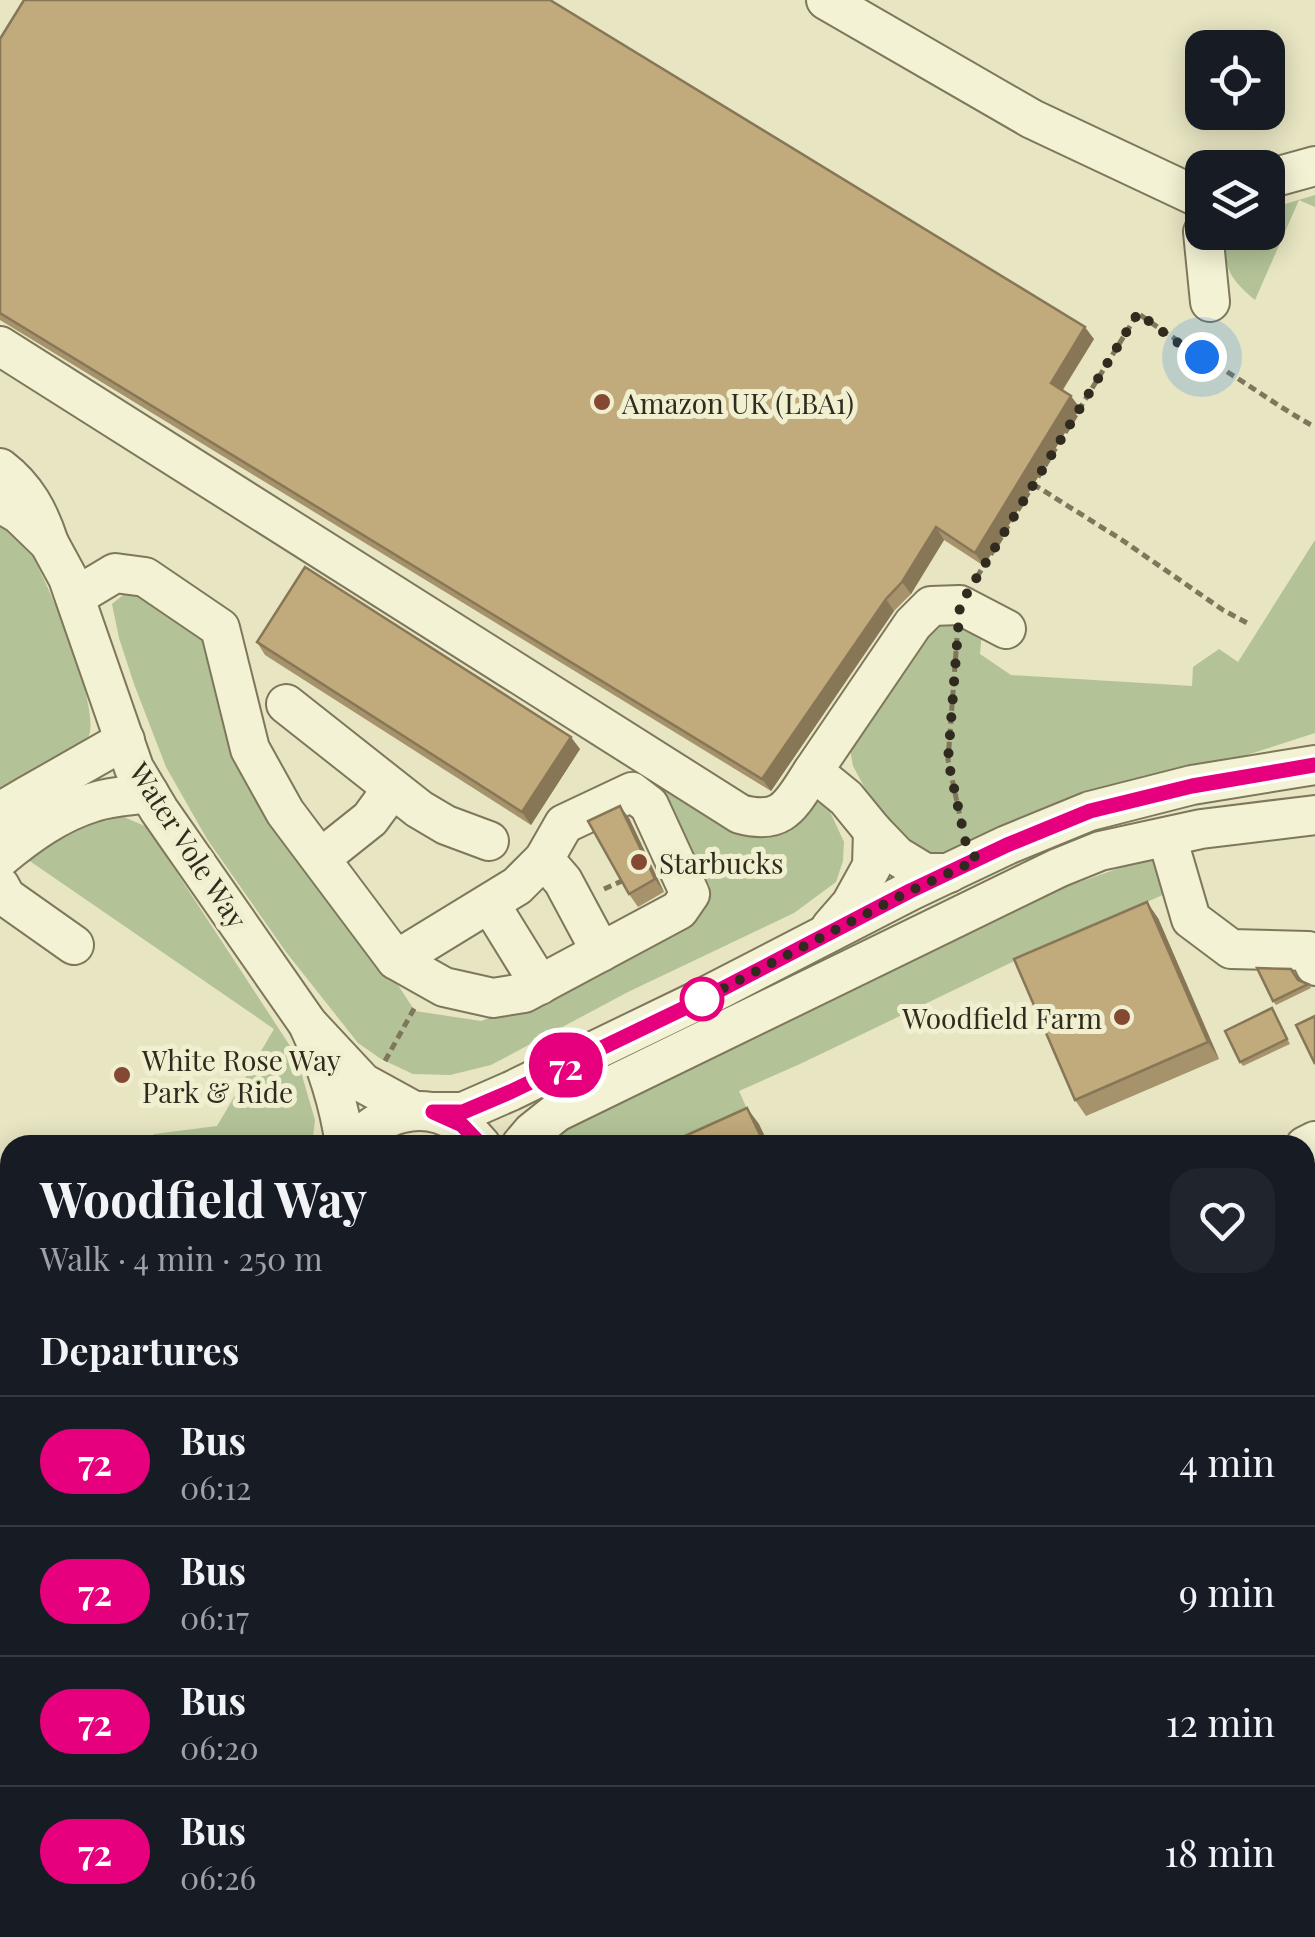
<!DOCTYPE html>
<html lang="en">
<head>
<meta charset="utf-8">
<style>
  body { margin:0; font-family:"Playfair Display",serif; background:#20242c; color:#f1f3f6; height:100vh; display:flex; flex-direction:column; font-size:38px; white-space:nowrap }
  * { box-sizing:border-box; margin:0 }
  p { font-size:32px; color:#9ea1a6 }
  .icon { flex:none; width:55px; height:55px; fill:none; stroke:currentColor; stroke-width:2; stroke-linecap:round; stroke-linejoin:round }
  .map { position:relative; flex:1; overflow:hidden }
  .details { position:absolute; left:0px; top:1135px; width:1315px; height:802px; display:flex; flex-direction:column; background:#171b24; border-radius:30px 30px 0 0; box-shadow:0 5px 25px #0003 }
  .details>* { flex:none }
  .badge { padding:0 20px; border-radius:32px; font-size:35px; line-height:65px }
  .buttons { position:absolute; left:1185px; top:30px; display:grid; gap:20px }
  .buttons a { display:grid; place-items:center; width:100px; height:100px; border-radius:20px; background:#171b24; box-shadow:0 5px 25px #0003; font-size:50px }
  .you { position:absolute; width:50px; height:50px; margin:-25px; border:8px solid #fff; border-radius:50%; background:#1a73e8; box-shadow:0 0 0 15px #1a73e833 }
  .map>.badge { position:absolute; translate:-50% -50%; box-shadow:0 0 0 5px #fff }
  h2 { padding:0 40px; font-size:38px; line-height:90px }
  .round { display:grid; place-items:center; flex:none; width:105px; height:105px; border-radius:30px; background:#20242c }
  .head { display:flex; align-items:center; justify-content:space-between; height:170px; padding:0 40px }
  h1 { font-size:48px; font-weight:700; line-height:75px }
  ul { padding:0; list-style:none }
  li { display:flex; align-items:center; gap:30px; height:130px; padding:0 40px; border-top:2px solid #363941 }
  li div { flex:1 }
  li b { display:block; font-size:38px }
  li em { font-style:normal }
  li .badge { min-width:110px; font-weight:700; text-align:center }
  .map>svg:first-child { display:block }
  .green { fill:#b3c397 }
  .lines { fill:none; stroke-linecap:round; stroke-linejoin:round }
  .stream { stroke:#6c8787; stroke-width:8 }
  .minor-casing { stroke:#7e775b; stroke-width:42 }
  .path { stroke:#7e775b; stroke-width:5; stroke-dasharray:8 5; stroke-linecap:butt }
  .minor { stroke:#f3f2d4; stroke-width:38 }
  .wall { fill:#a6926b }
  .shaded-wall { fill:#877757 }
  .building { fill:#c1aa7c; stroke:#877757; stroke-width:2.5 }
  .line-casing { stroke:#fff; stroke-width:22 }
  .line { stroke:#e6007e; stroke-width:15 }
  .walk { stroke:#302b1e; stroke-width:10; stroke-dasharray:0 18 }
  .poi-dot { fill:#854833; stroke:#f0efd0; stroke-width:4 }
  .stop-dot { fill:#fff; stroke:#e6007e; stroke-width:5 }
  .labels { text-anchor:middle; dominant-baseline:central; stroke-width:10; stroke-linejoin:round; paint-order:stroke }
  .poi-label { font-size:28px; fill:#302b1e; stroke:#f0efd0; text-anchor:start }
  .street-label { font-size:28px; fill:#302b1e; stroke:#f0efd0 }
</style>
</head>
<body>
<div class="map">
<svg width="1315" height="1937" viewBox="0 0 1315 1937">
  <rect width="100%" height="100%" fill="#e7e5c2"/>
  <g class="green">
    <path d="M1315,195V207L1299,200L1255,300C1230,279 1221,266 1228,233L1268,232V209Z"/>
    <path d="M0,515C10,526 21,538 29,550C47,580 103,710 88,738C78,760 22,786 0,799Z"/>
    <path d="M1315,540V733C1185,776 1052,812 924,860L883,822L853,766L849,743L924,631L946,621L982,631L980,654L1011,675L1192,686L1193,667L1219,649L1238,662Z"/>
    <path d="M129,590L151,595L213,642L371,944L415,1011L481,1021L561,992L704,911L710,886L652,780L767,838L783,833L815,802L827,805L844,842L843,861L836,882L794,913L628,992L491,1065L450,1075L413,1074L381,1059L358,1043L286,952L207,839L166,767L134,684L119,638L112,604Z"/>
    <path d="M115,813L147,827L296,1055L315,1120L312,1145H150L154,1134L217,1126L274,1029L21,855L53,829Z"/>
    <path d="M1159,854L1165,894L1050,944L800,1064L739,1091L751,1118L694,1145H552L582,1113L1003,909Z"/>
    <path d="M10,1503V1645L0,1644V1508Z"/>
    <path d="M0,1673L10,1674V1928H1305V1794L1315,1795V1937H0Z"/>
  </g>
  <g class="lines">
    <g class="stream">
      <path d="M0,1663H10"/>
      <path d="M1305,1780L1315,1781"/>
    </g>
    <g class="minor-casing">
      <g id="minor">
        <path d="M826,0L1032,119L1200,198"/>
        <path d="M1268,179L1315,166"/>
        <path d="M1203,232L1210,302"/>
        <path d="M0,346L740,814C784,826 791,804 813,771"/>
        <path d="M0,468C26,488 39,512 49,543L19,514L0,503"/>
        <path d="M49,543L68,578L134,768L159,810L308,1024"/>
        <path d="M75,597L115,573L145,577L220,628L250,749L285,812L396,960"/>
        <path d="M286,704L419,809L446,825L489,841"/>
        <path d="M632,792L649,805L690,894L679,910L524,993L493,998L444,987L396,960L517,886L544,859L564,824Z"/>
        <path d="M0,815L3,810L27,796L125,740"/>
        <path d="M1167,837L1191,919L1231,949L1308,951L1315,966"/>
        <path d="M0,858C29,834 58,813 94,802C112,796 131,796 149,793"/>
        <path d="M321,858L370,819L392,789"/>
        <path d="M544,859L563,881L601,952"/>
        <path d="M949,873H925L897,856L873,831L846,798L813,771L913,624L931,606L960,605L1006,629"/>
        <path d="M0,886L6,897L74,945"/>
        <path d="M490,904L540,985"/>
        <path d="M831,927L851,904L872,866L873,831"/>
        <path d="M433,1112H463L511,1091L697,1001L910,891L1007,845L1090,811L1192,785L1315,765"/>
        <path d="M345,1145C339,1102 326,1063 308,1024L363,1083L414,1111"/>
        <path d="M353,1145C378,1114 422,1099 458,1123C467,1129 474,1137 481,1145"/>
        <path d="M521,1145L532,1132L557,1112L1058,868L1100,851L1201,829L1315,815"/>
        <path d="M1305,1146L1315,1141"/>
        <path d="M1305,1232L1315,1230"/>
        <path d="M0,1403L10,1398"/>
        <path d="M0,1455L10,1450"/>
      </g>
    </g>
    <g class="path">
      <path d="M1033,484L1122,540L1223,610L1251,625"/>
      <path d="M977,577L1138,313C1167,335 1198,353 1229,373C1258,391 1285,411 1315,427"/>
      <path d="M957,638L948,760L963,830"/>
      <path d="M604,889L624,880"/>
      <path d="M385,1061L415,1007"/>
      <path d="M0,1690L10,1691"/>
      <path d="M1305,1803L1315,1804"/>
    </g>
    <use href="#minor" class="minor"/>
  </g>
  <g class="wall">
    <path d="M0,39L1094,339L1063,390L1080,408L984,566L944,540L911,594L894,611L771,791L0,320Z"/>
    <path d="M257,642L580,749L531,825L265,655Z"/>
    <path d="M629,818L664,892L638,907L629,894Z"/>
    <path d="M1158,918L1219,1059L1086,1116L1075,1100Z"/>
    <path d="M1298,980L1308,984L1311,988L1276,1005L1273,1001Z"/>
    <path d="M1272,1008L1290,1044L1243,1066L1240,1062Z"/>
    <path d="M1315,1232V1513L1305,1517V1236Z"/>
    <path d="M1305,1576L1315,1577V1725L1305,1724Z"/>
  </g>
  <g class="shaded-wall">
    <path d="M1085,327L1094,339L1059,395L1051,383Z"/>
    <path d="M1071,396L1080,408L984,566L975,553Z"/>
    <path d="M936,527L944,540L911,594L902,582Z"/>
    <path d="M886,599L894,611L771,791L762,779Z"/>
    <path d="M571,737L580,749L531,825L522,812Z"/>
    <path d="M620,806L629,818L664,892L655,879Z"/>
    <path d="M1147,902L1158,918L1219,1059L1208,1042Z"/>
    <path d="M747,1108L759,1124L769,1145H765Z"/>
  </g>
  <g class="building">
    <path d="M24,0H550L1085,327L1051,383L1071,396L975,553L936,527L902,582L886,599L762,779L0,313V39Z"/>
    <path d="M305,567L571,737L522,812L257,642Z"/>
    <path d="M620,806L655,879L629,894L588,821Z"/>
    <path d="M1147,902L1208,1042L1075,1100L1014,959Z"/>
    <path d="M1257,968L1291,969L1298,980L1308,984L1273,1001Z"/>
    <path d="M1272,1008L1287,1039L1240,1062L1225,1031Z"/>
    <path d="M1315,1016V1064L1296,1025Z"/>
    <path d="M747,1108L765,1145H665Z"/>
    <path d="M1315,1232V1491L1305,1496V1236Z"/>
    <path d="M1305,1576L1315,1577V1710L1305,1709Z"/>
  </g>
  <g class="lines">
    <g class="line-casing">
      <path id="line" d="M481,1145L462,1125L433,1112H463L510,1092L697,1002L910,891L1007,845L1090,811L1192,786L1315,765"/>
    </g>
    <use href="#line" class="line"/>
    <path class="walk" d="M702,999L697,1002L910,891L977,860L966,844L948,760L960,605L1138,313L1175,341L1202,357"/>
  </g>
  <g class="poi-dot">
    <circle cx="602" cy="402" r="10"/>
    <circle cx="639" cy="862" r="10"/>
    <circle cx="1122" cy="1017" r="10"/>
    <circle cx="122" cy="1075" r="10"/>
  </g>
  <circle class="stop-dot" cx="702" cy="999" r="20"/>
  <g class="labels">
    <g class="poi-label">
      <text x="622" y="402">Amazon UK (LBA1)</text>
      <text x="659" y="862">Starbucks</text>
      <text x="1102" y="1017" text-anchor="end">Woodfield Farm</text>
      <text x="142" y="1059">White Rose Way<tspan x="142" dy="32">Park &amp; Ride</tspan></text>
    </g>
    <g class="street-label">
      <text transform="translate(189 845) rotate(57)">Water Vole Way</text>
    </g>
  </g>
</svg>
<div class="buttons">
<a><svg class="icon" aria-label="locate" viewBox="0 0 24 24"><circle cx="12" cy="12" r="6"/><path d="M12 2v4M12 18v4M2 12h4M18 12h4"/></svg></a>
<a><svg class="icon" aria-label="layers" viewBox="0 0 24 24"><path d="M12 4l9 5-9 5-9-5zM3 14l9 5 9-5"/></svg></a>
</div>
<div class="you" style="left:1202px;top:357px"></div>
<b class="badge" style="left:566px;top:1065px;background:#e6007e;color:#fff">72</b>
<section class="details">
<div class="head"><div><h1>Woodfield Way</h1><p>Walk · 4 min · 250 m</p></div><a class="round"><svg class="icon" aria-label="heart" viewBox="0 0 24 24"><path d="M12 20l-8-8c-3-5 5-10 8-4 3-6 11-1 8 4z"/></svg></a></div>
<h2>Departures</h2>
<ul>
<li><span class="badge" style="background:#e6007e;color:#fff">72</span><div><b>Bus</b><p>06:12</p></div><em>4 min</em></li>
<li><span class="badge" style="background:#e6007e;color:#fff">72</span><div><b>Bus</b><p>06:17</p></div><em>9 min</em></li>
<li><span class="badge" style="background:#e6007e;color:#fff">72</span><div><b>Bus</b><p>06:20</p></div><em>12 min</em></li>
<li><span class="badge" style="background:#e6007e;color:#fff">72</span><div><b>Bus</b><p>06:26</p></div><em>18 min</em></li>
</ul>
</section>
</div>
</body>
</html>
